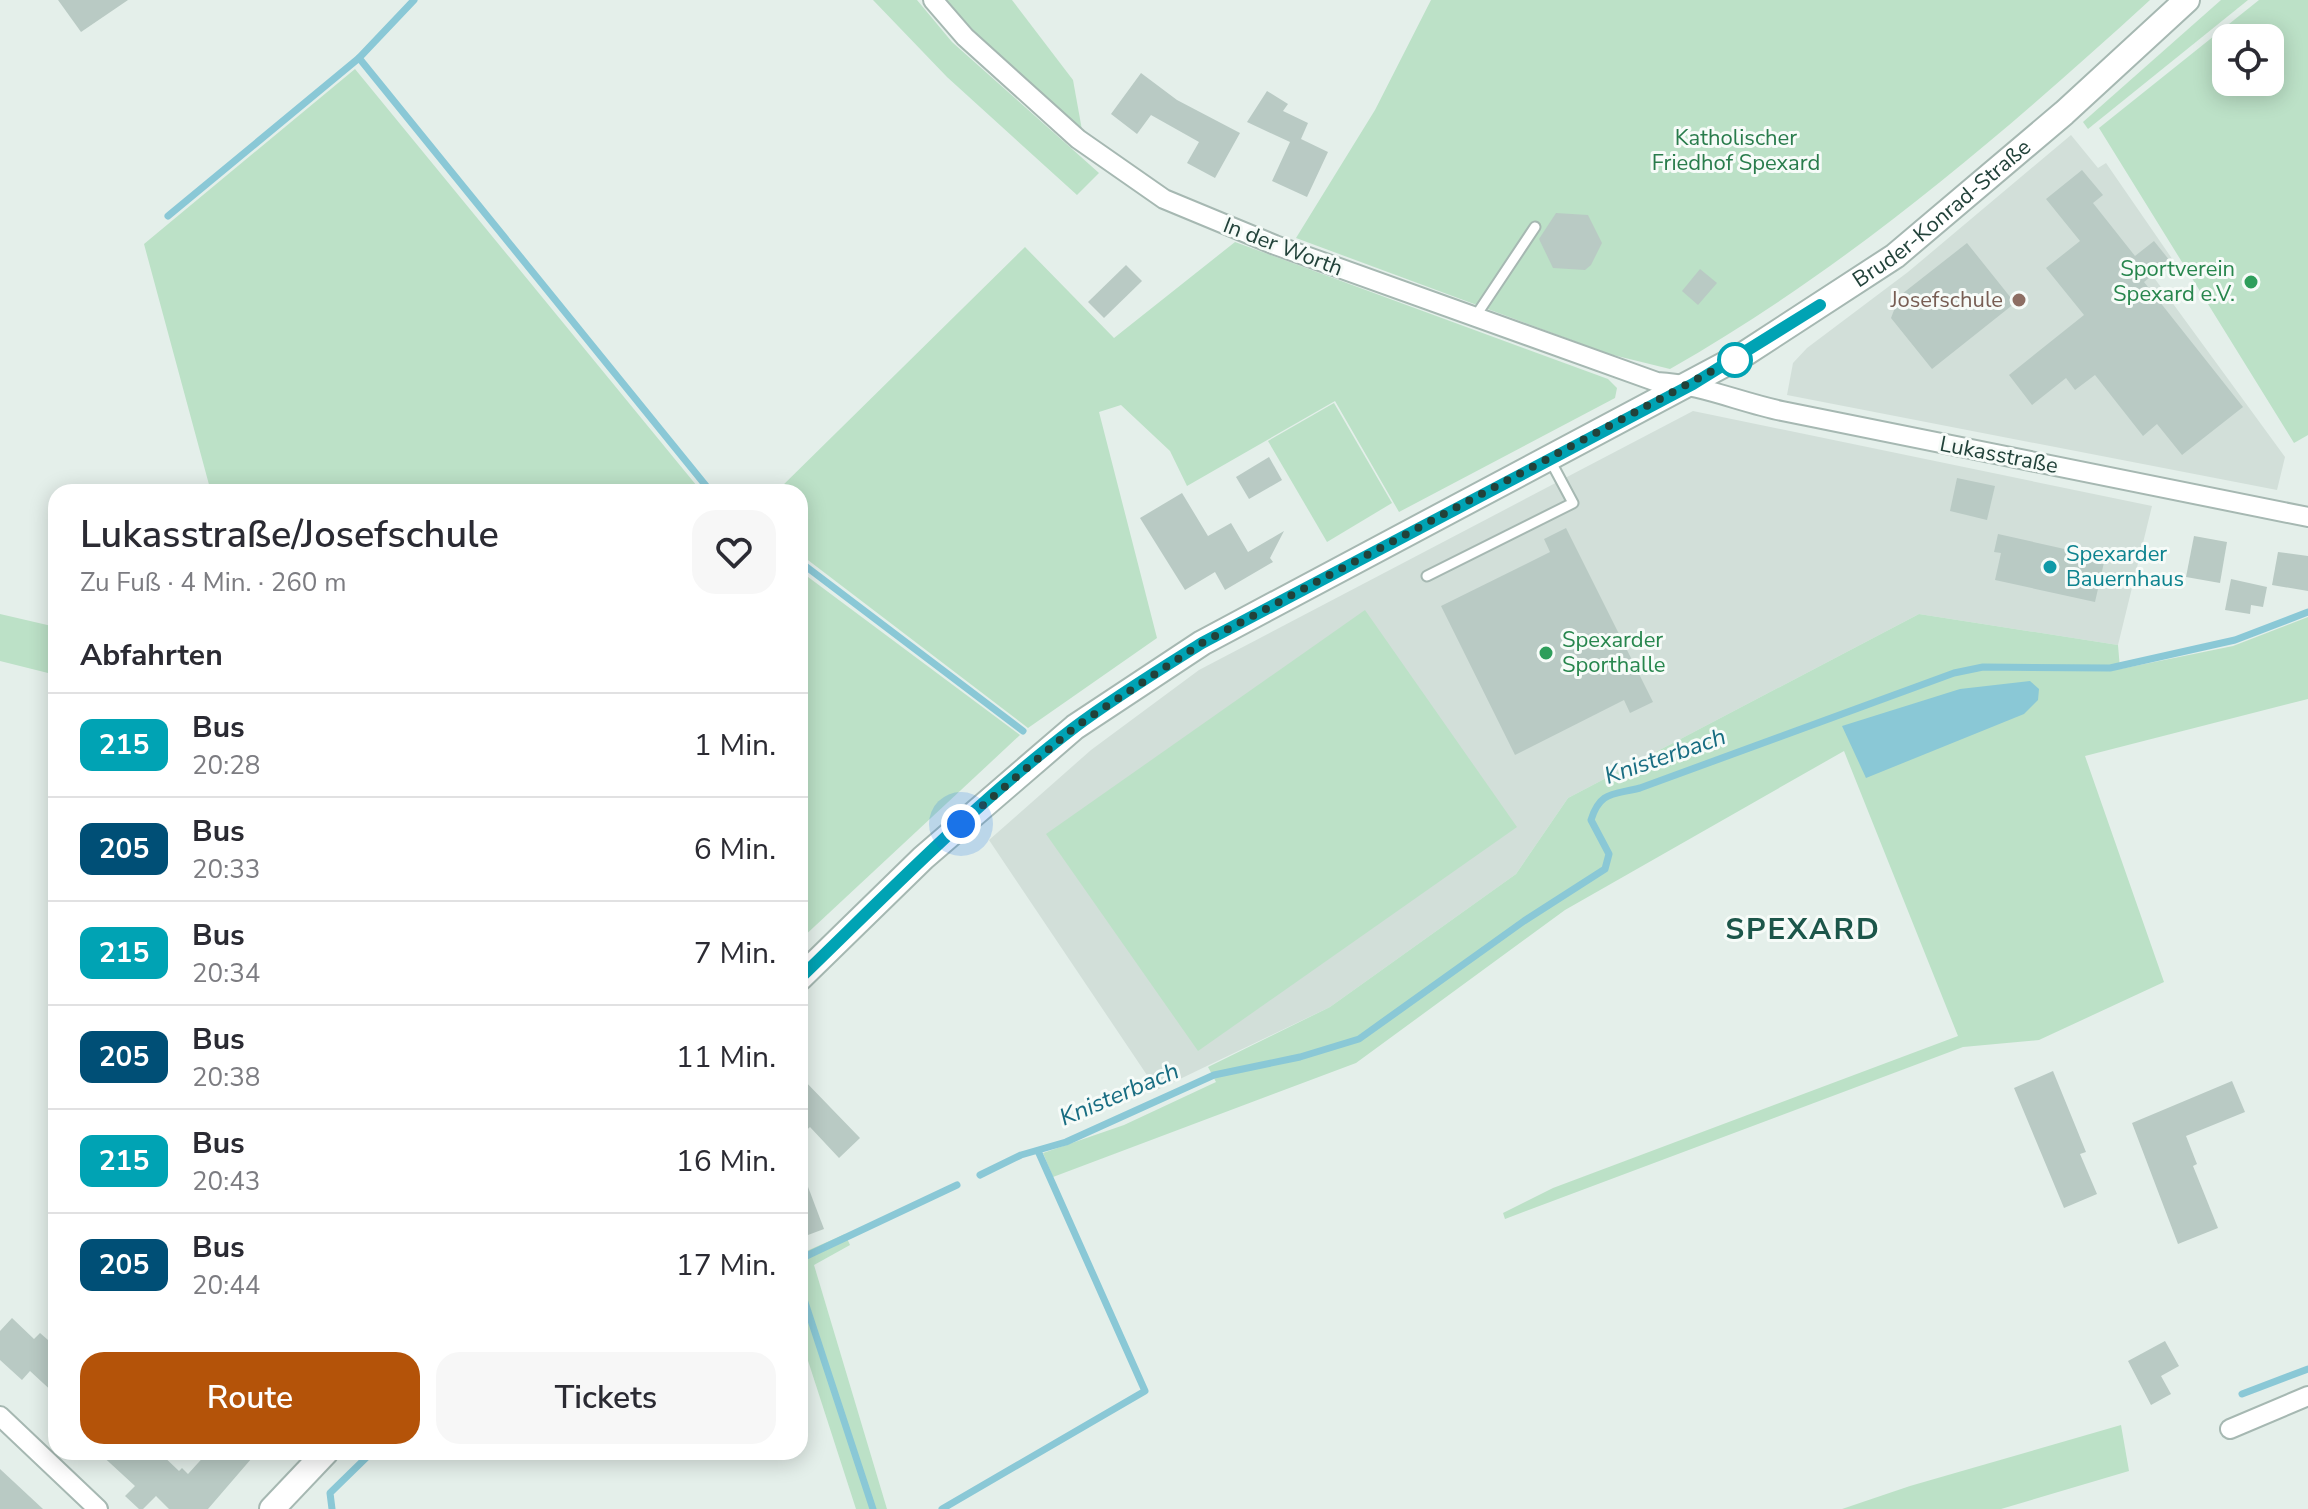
<!DOCTYPE html>
<html lang="de">
<head>
<meta charset="utf-8">
<style>
  body { margin:0; font-family:"Nunito Sans",sans-serif; background:#f7f7f7; color:#2b2b33; height:100vh; display:flex; flex-direction:column; font-size:30px; white-space:nowrap }
  * { box-sizing:border-box; margin:0 }
  p { font-size:26px; color:#7c7c81 }
  .icon { flex:none; width:44px; height:44px; fill:none; stroke:currentColor; stroke-width:2; stroke-linecap:round; stroke-linejoin:round }
  .map { position:relative; flex:1; overflow:hidden }
  .drawer { position:absolute; left:48px; top:484px; width:760px; height:976px; display:flex; flex-direction:column; background:#fff; border-radius:24px; box-shadow:0 4px 20px #0003 }
  .drawer>* { flex:none }
  .badge { padding:0 16px; border-radius:12px; font-size:28px; line-height:52px }
  .buttons { position:absolute; left:2212px; top:24px; display:grid; gap:16px }
  .buttons a { display:grid; place-items:center; width:72px; height:72px; border-radius:16px; background:#fff; box-shadow:0 4px 20px #0003; font-size:40px }
  .you { position:absolute; width:40px; height:40px; margin:-20px; border:6px solid #fff; border-radius:50%; background:#1a73e8; box-shadow:0 0 0 12px #1a73e833 }
  .map>.badge { position:absolute; translate:-50% -50%; box-shadow:0 0 0 4px #fff }
  h2 { padding:0 32px; font-size:30px; line-height:72px }
  .round { display:grid; place-items:center; flex:none; width:84px; height:84px; border-radius:24px; background:#f7f7f7 }
  .headline { display:flex; align-items:center; justify-content:space-between; height:136px; padding:0 32px }
  h1 { font-size:38px; font-weight:600; line-height:60px }
  .button { display:flex; gap:16px; margin-top:auto; padding:16px 32px }
  .button a { flex:1; height:92px; border-radius:24px; background:#b45309; color:#fff; font-size:32px; font-weight:600; line-height:92px; text-align:center }
  .button a+a { background:#f7f7f7; color:#2b2b33 }
  ul { padding:0; list-style:none }
  li { display:flex; align-items:center; gap:24px; height:104px; padding:0 32px; border-top:2px solid #e1e1e2 }
  li div { flex:1 }
  li b { display:block; font-size:30px }
  li em { font-style:normal }
  li .badge { min-width:88px; font-weight:700; text-align:center }
  .map>svg:first-child { display:block }
  .built { fill:#d2dfd9 }
  .green { fill:#bce1c7; fill-rule:evenodd }
  .water { fill:#8ac8d6 }
  .lines { fill:none; stroke-linecap:round; stroke-linejoin:round }
  .stream { stroke:#8ac8d6; stroke-width:7 }
  .building { fill:#b9cac4 }
  .service-casing { stroke:#a6b8b2; stroke-width:13 }
  .minor-casing { stroke:#a6b8b2; stroke-width:22 }
  .tertiary-casing { stroke:#a6b8b2; stroke-width:28 }
  .service { stroke:#fff; stroke-width:9 }
  .minor { stroke:#fff; stroke-width:18 }
  .tertiary { stroke:#fff; stroke-width:24 }
  .line-casing { stroke:#fff; stroke-width:18 }
  .line { stroke:#00a3b4; stroke-width:12 }
  .walk { stroke:#22423a; stroke-width:8; stroke-dasharray:0 14.4 }
  .leisure-dot { fill:#2e9e5b; stroke:#f6fbf8; stroke-width:3 }
  .education-dot { fill:#8d6e63; stroke:#f6fbf8; stroke-width:3 }
  .stop-dot { fill:#fff; stroke:#00a3b4; stroke-width:4 }
  .culture-dot { fill:#0f9aa8; stroke:#f6fbf8; stroke-width:3 }
  .labels { text-anchor:middle; dominant-baseline:central; stroke-width:6; stroke-linejoin:round; paint-order:stroke }
  .park-label { font-size:22px; fill:#297c4c; stroke:#f6fbf8 }
  .street-label { font-size:22px; fill:#22423a; stroke:#f6fbf8 }
  .leisure-label { font-size:22px; fill:#27864d; stroke:#f6fbf8; text-anchor:end }
  .education-label { font-size:22px; fill:#785e54; stroke:#f6fbf8; text-anchor:end }
  .culture-label { font-size:22px; fill:#0d838f; stroke:#f6fbf8; text-anchor:start }
  .water-label { font-size:24px; font-style:italic; fill:#186d82; stroke:#f6fbf8 }
  .district-label { font-size:30px; font-weight:bold; letter-spacing:2px; fill:#1c564a; stroke:#f6fbf8 }
</style>
</head>
<body>
<div class="map">
<svg width="2308" height="1509" viewBox="0 0 2308 1509">
  <rect width="100%" height="100%" fill="#e4efea"/>
  <g class="built">
    <path d="M2071,135L2098,168L2106,163L2175,263L2155,279L2285,457L2277,490L1787,395L1793,363L1807,348L1908,272Z"/>
    <path d="M1693,411L2152,506L2118,645L1919,614L1568,798L1516,874L1330,1007L1157,1090L989,840L1091,750L1199,670Z"/>
  </g>
  <g class="green">
    <path d="M873,0H917L952,42L1099,173L1077,195L947,77Z"/>
    <path d="M947,0H1012L1073,80L1082,130L969,27Z"/>
    <path d="M1431,0H2150C2000,137 1847,268 1670,369L1609,354L1296,238L1375,110Z"/>
    <path d="M2221,0H2248L2088,129L2083,122Z"/>
    <path d="M2259,0H2308V435L2294,443L2099,128ZM2226,38H2270V82H2226Z"/>
    <path d="M355,69L692,480L702,492H211L144,244Z"/>
    <path d="M1235,242L1608,379L1617,388L1615,398L1399,512L1335,401L1187,486L1170,451L1121,405L1099,412L1157,638L1028,728L800,554V492H776L1025,247L1114,338Z"/>
    <path d="M1334,403L1392,503L1327,542L1268,441Z"/>
    <path d="M800,571L1020,735L800,940Z"/>
    <path d="M1365,610L1517,827L1198,1051L1046,834Z"/>
    <path d="M0,614L56,627V675L0,661Z"/>
    <path d="M1919,614L2118,645L2120,669L2233,646L2308,617V699L2085,756L2164,982L2039,1040L1963,1047L1505,1219L1503,1213L1553,1188L1958,1036L1844,751L1565,910L1356,1063L1053,1177L1043,1153L1124,1125L1216,1082L1208,1067L1330,1007L1516,874L1568,798Z"/>
    <path d="M845,1234L850,1245L814,1265L887,1509H856L800,1336V1254Z"/>
    <path d="M2121,1425L2129,1471L2001,1509H1842L1910,1486Z"/>
  </g>
  <path class="water" d="M2030,681L2039,689L2038,700L2024,714L1866,778L1842,726L1960,689Z"/>
  <g class="lines">
    <g class="stream">
      <path d="M414,0L359,58L711,492"/>
      <path d="M168,216L359,58"/>
      <path d="M800,562L1023,731"/>
      <path d="M980,1175L1021,1155L1066,1142L1214,1075L1300,1057L1359,1039L1524,921L1605,869L1609,854L1591,820C1600,791 1613,795 1640,788L1954,673L1983,667L2110,668L2235,640L2308,612"/>
      <path d="M800,1259L957,1185"/>
      <path d="M800,1287L873,1509"/>
      <path d="M2242,1394L2308,1369"/>
      <path d="M332,1509L330,1493L372,1452"/>
      <path d="M942,1509L1145,1391L1038,1151"/>
    </g>
  </g>
  <g class="building">
    <path d="M58,0H128L81,32Z"/>
    <path d="M1141,73L1177,100L1240,133L1215,178L1187,163L1199,142L1151,115L1137,134L1111,114Z"/>
    <path d="M1267,91L1288,104L1283,111L1308,123L1301,139L1328,152L1307,197L1272,181L1290,142L1247,122Z"/>
    <path d="M2082,170L2103,195L2093,203L2135,256L2154,241L2170,261L2144,282L2243,407L2182,455L2157,424L2143,436L2095,375L2075,390L2066,378L2032,405L2009,375L2084,315L2046,268L2080,241L2046,199Z"/>
    <path d="M1556,213L1588,215L1602,243L1591,265L1585,270L1553,268L1539,239Z"/>
    <path d="M1967,243L2015,303L1932,369L1891,318L1896,305L1893,301Z"/>
    <path d="M1126,265L1142,281L1104,318L1088,302Z"/>
    <path d="M1700,269L1717,283L1698,305L1682,291Z"/>
    <path d="M1269,457L1282,480L1249,499L1236,477Z"/>
    <path d="M1957,478L1995,486L1987,520L1950,511Z"/>
    <path d="M1182,493L1208,536L1231,523L1248,552L1284,531L1270,558L1273,562L1225,590L1215,572L1185,590L1140,518Z"/>
    <path d="M1566,528L1653,702L1630,713L1624,700L1515,755L1441,606L1550,552L1544,539Z"/>
    <path d="M1998,534L2105,558L2095,602L1995,580L2001,553L1994,552Z"/>
    <path d="M2194,536L2227,542L2220,583L2186,577Z"/>
    <path d="M2278,552L2308,556V591L2272,585Z"/>
    <path d="M2231,579L2267,587L2263,607L2251,605L2250,614L2225,610Z"/>
    <path d="M2053,1071L2086,1152L2080,1154L2097,1194L2064,1208L2014,1088Z"/>
    <path d="M800,1076L860,1138L839,1158L810,1127L800,1136Z"/>
    <path d="M2232,1081L2245,1112L2186,1136L2197,1164L2193,1166L2218,1228L2178,1244L2132,1123Z"/>
    <path d="M802,1171L824,1229L800,1238V1172Z"/>
    <path d="M12,1318L34,1339L40,1333L56,1347V1395L30,1371L22,1380L0,1360V1331Z"/>
    <path d="M2165,1341L2179,1366L2161,1376L2171,1394L2151,1405L2128,1361Z"/>
    <path d="M98,1452H159L179,1471L182,1468L188,1474L208,1452H257L208,1509H169L156,1496L143,1509H139L125,1496L135,1486Z"/>
    <path d="M0,1469L43,1509H0Z"/>
  </g>
  <g class="lines">
    <g class="service-casing">
      <g id="service">
        <path d="M1475,317L1535,227"/>
        <path d="M1427,576L1573,503L1550,460"/>
      </g>
    </g>
    <g class="minor-casing">
      <g id="minor">
        <path d="M933,0L965,37L1078,139L1164,199L1275,245L1657,382C1700,384 1739,402 1782,411L2308,517"/>
        <path d="M0,1416L98,1509"/>
        <path d="M2230,1429L2308,1396"/>
      </g>
    </g>
    <g class="tertiary-casing">
      <g id="tertiary">
        <path id="s1" d="M800,978L923,858L1075,727L1202,643L1746,353L1895,256L2064,113L2187,0"/>
        <path d="M272,1509L326,1452"/>
      </g>
    </g>
    <use href="#service" class="service"/>
    <use href="#minor" class="minor"/>
    <use href="#tertiary" class="tertiary"/>
  </g>
  <g class="lines">
    <g class="line-casing">
      <path id="line" d="M800,978C889,892 976,802 1075,727C1115,697 1159,670 1202,643L1693,384L1820,305"/>
    </g>
    <use href="#line" class="line"/>
    <path class="walk" d="M961,824L1075,727L1202,643L1746,353L1735,360"/>
  </g>
  <g class="leisure-dot">
    <circle cx="2251" cy="282" r="8"/>
    <circle cx="1546" cy="653" r="8"/>
  </g>
  <circle class="education-dot" cx="2019" cy="300" r="8"/>
  <circle class="stop-dot" cx="1735" cy="360" r="16"/>
  <circle class="culture-dot" cx="2050" cy="567" r="8"/>
  <g class="labels">
    <g class="park-label">
      <text x="1736" y="138">Katholischer<tspan x="1736" dy="25">Friedhof Spexard</tspan></text>
    </g>
    <g class="street-label">
      <text stroke="none"><textPath href="#s1" startOffset="1382">Bruder-Konrad-Straße</textPath></text>
      <text transform="translate(1283 247) rotate(21)">In der Worth</text>
      <text transform="translate(1999 455) rotate(11)">Lukasstraße</text>
    </g>
    <g class="leisure-label">
      <text x="2235" y="269">Sportverein<tspan x="2235" dy="25">Spexard e.V.</tspan></text>
      <text x="1562" y="640" text-anchor="start">Spexarder<tspan x="1562" dy="25">Sporthalle</tspan></text>
    </g>
    <g class="education-label">
      <text x="2003" y="300">Josefschule</text>
    </g>
    <g class="culture-label">
      <text x="2066" y="554">Spexarder<tspan x="2066" dy="25">Bauernhaus</tspan></text>
    </g>
    <g class="water-label">
      <text transform="translate(1665 756) rotate(-19)">Knisterbach</text>
      <text transform="translate(1119 1094) rotate(-23)">Knisterbach</text>
    </g>
    <g class="district-label">
      <text x="1803" y="929">SPEXARD</text>
    </g>
  </g>
</svg>
<div class="buttons">
<a><svg class="icon" aria-label="locate" viewBox="0 0 24 24"><circle cx="12" cy="12" r="6"/><path d="M12 2v4M12 18v4M2 12h4M18 12h4"/></svg></a>
</div>
<div class="you" style="left:961px;top:824px"></div>
<section class="drawer">
<div class="headline"><div><h1>Lukasstraße/Josefschule</h1><p>Zu Fuß · 4 Min. · 260 m</p></div><a class="round"><svg class="icon" aria-label="heart" viewBox="0 0 24 24"><path d="M12 20l-8-8c-3-5 5-10 8-4 3-6 11-1 8 4z"/></svg></a></div>
<h2>Abfahrten</h2>
<ul>
<li><span class="badge" style="background:#00a3b4;color:#fff">215</span><div><b>Bus</b><p>20:28</p></div><em>1 Min.</em></li>
<li><span class="badge" style="background:#004f76;color:#fff">205</span><div><b>Bus</b><p>20:33</p></div><em>6 Min.</em></li>
<li><span class="badge" style="background:#00a3b4;color:#fff">215</span><div><b>Bus</b><p>20:34</p></div><em>7 Min.</em></li>
<li><span class="badge" style="background:#004f76;color:#fff">205</span><div><b>Bus</b><p>20:38</p></div><em>11 Min.</em></li>
<li><span class="badge" style="background:#00a3b4;color:#fff">215</span><div><b>Bus</b><p>20:43</p></div><em>16 Min.</em></li>
<li><span class="badge" style="background:#004f76;color:#fff">205</span><div><b>Bus</b><p>20:44</p></div><em>17 Min.</em></li>
</ul>
<div class="button"><a>Route</a><a>Tickets</a></div>
</section>
</div>
</body>
</html>
